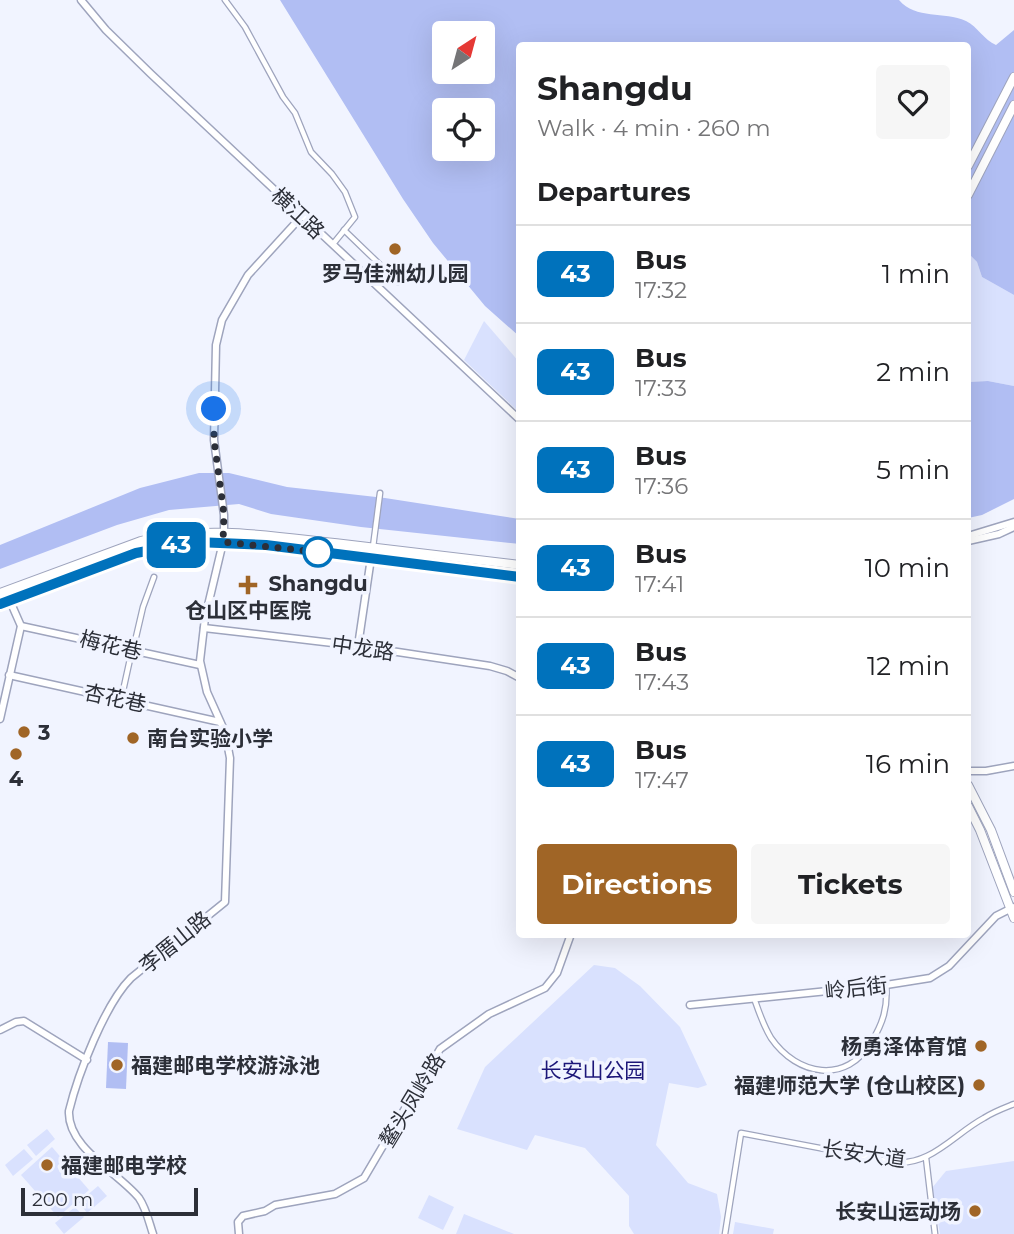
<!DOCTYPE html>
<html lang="en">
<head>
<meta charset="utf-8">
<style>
  body { margin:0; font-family:Montserrat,"Noto Sans SC",sans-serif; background:#f6f6f6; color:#202124; height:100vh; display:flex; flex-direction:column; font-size:26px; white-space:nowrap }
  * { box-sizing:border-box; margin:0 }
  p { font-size:23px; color:#757577 }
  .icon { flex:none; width:38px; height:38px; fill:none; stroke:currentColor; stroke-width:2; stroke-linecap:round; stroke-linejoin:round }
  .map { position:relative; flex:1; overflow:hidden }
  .sheet { position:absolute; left:516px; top:42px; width:455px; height:896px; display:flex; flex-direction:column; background:#fff; border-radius:7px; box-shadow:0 7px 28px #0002 }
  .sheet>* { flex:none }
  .badge { padding:0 14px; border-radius:10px; font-size:24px; line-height:46px }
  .needle { width:46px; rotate:36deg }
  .buttons { position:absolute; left:432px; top:21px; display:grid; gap:14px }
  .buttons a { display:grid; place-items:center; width:63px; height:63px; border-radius:7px; background:#fff; box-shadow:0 7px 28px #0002; font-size:35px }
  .scale { position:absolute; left:21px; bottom:18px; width:177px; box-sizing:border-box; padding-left:7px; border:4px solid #2c2f38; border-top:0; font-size:19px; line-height:24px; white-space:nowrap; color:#2c2f38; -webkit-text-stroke:5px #f1f4ff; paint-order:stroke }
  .you { position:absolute; width:35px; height:35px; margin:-18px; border:5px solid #fff; border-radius:50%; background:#1a73e8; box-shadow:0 0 0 10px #1a73e833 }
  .map>.badge { position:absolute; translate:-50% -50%; box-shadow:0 0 0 4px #fff }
  h2 { padding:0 21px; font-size:26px; line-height:63px }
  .round { display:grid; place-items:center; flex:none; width:74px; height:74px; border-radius:7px; background:#f6f6f6 }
  .head { display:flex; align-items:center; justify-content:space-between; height:119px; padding:0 21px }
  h1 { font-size:33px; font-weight:700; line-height:52px }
  .button { display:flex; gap:14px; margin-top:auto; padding:14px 21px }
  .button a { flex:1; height:80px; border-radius:7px; background:#a06526; color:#fff; font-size:28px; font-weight:700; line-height:80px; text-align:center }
  .button a+a { background:#f6f6f6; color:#202124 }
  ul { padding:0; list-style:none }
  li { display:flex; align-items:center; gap:21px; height:98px; padding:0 21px; border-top:2px solid #e0e0e0 }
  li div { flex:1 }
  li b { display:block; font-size:26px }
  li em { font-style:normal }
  li .badge { min-width:77px; font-weight:700; text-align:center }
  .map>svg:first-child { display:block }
  .green { fill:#d9e1fe }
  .water { fill:#b1bef3; fill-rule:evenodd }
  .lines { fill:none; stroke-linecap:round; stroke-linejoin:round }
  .minor-casing { stroke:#9ea4bd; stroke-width:7 }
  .tertiary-casing { stroke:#9ea4bd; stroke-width:9 }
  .primary-casing { stroke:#9ea4bd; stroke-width:10 }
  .minor { stroke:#fff; stroke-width:4.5 }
  .tertiary { stroke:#fff; stroke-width:6 }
  .primary { stroke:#fff; stroke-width:8 }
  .line-casing { stroke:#fff; stroke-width:16 }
  .line { stroke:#0072bc; stroke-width:10 }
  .walk { stroke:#2c2f38; stroke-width:7; stroke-dasharray:0 12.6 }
  .poi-dot { fill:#a06526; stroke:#f1f4ff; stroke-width:2.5 }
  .stop-dot { fill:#fff; stroke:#0072bc; stroke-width:3.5 }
  .labels { text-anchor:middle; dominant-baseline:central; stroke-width:7; stroke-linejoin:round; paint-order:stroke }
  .street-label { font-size:21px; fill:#2c2f38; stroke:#f1f4ff }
  .poi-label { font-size:21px; font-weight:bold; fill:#2c2f38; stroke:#f1f4ff; text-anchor:start }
  .stop-label { font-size:21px; font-weight:bold; fill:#2c2f38; stroke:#f1f4ff }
  .park-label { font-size:21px; fill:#1c1678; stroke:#f1f4ff }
</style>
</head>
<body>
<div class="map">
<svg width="1014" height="1234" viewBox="0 0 1014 1234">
  <rect width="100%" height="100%" fill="#f1f4ff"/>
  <g class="green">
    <path d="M968,253L977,262L982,277L1014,295V386L988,381L968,382Z"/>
    <path d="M484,321L520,363V413L464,360Z"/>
    <path d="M594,965L615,968L640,986L680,1027L707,1085L698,1088L669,1083L656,1145L688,1183L717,1194L721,1217L719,1234H634L629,1226V1196L585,1148L535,1135L527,1150L457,1129L485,1067Z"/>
    <path d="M47,1129L55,1139L36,1156L27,1145Z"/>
    <path d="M52,1147L89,1190L58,1217L21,1175Z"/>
    <path d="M24,1149L33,1159L13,1176L5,1165Z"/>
    <path d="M1014,1161V1234H940L932,1188L946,1171Z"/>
    <path d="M98,1186L107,1196L87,1213L79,1202Z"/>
    <path d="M429,1195L454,1207L443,1230L418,1218Z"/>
    <path d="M75,1207L84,1217L64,1234L55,1223Z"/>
    <path d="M464,1214L514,1234H456Z"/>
    <path d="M735,1222L774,1229L773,1234H733Z"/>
  </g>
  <g class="water">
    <path d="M280,0H899C916,20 944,11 966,21C978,27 984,40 996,45L1014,30V295L982,277L977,262L968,253V46H520V337L485,306L433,243L403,199ZM444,33H483V72H444ZM444,110H483V149H444Z"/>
    <path d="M988,381L1014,386V499L982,515L968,518V382Z"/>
    <path d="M199,473H229L287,487L385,498L520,519V544L361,527L271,514L239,504L169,510L117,525L0,569V545L140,488Z"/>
    <path d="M108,1042L128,1043L126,1089L106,1088Z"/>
  </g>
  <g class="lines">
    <g class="minor-casing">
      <g id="minor">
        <path d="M225,0L245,27L283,97L295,113L311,152L332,174L345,192L355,217L333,244"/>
        <path d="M344,230L398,282"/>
        <path d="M373,547L380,493"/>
        <path d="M133,650L143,607L154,577"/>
        <path d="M121,700L132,650"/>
        <path d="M754,998C759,1012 763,1025 771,1038C797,1076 847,1085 872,1041C883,1023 888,1007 886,985"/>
        <path d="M926,1158L935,1234"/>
        <path d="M725,1234L741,1133L893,1162C930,1167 954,1134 984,1118C993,1112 1004,1108 1014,1104"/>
      </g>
    </g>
    <g class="tertiary-casing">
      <g id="tertiary">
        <path d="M81,0L106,30L151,74L520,420"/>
        <path d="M968,536L1014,522"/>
        <path d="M968,541L999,534L1014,527"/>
        <path d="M21,626L200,665"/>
        <path d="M204,628L358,646L490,666L507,671L520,678"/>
        <path d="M358,646L371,558"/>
        <path d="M9,675L220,722"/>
        <path d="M0,719L21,626L10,601"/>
        <path d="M968,771H986L1014,766"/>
        <path d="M690,1005L886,985L930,978L949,966L996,916L1014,907"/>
        <path d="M0,1030L16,1022L24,1021L87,1060"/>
        <path d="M153,1234C149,1222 146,1208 139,1198C119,1173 67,1148 69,1111C78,1074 105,1004 131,978L225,902L230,758L225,732L207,692L200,661L205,618L224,538V515L214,440L216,345L222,320L248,275L301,217"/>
        <path d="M239,1234L238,1222L243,1216L265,1211L275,1205L335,1194L364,1178L440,1049L489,1014L545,988L557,973L571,934"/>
      </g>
    </g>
    <g class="primary-casing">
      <g id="primary">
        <path d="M968,166L1014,77"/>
        <path d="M968,195L1014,105"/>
        <path d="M0,593L141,541C208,524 276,537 343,544C402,551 461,558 520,565"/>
        <path d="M0,604L136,553L174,545L203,542L266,546L520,577"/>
        <path d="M968,785L991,830L1014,892"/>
        <path d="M968,806L980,830L1014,918"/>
      </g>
    </g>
    <use href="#minor" class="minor"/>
    <use href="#tertiary" class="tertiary"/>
    <use href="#primary" class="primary"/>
  </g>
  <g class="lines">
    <g class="line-casing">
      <path id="line" d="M0,604L136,553L196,542L266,545L520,577"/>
    </g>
    <use href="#line" class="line"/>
    <path class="walk" d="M214,409V440L224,514L223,542L318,552"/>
  </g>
  <g class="poi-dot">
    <circle cx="395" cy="249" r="7"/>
    <path d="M244.5 574.5h7v7h7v7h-7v7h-7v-7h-7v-7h7z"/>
    <circle cx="24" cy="732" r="7"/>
    <circle cx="133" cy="738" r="7"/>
    <circle cx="16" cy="754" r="7"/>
    <circle cx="981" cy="1046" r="7"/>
    <circle cx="117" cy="1065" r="7"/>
    <circle cx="979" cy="1085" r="7"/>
    <circle cx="47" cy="1165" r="7"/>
    <circle cx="975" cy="1211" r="7"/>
  </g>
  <circle class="stop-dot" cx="318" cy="552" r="14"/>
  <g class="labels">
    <g class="street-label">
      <text transform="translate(298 213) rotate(43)">横江路</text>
      <text transform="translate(111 645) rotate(13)">梅花巷</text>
      <text transform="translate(363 648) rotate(8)">中龙路</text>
      <text transform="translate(115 698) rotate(12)">杏花巷</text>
      <text transform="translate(175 942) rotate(-39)">李厝山路</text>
      <text transform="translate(856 988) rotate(-6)">岭后街</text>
      <text transform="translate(412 1100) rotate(-59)">鳌头凤岭路</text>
      <text transform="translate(864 1154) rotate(8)">长安大道</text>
    </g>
    <g class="poi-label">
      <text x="395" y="273" text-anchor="middle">罗马佳洲幼儿园</text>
      <text x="248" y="610" text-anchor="middle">仓山区中医院</text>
      <text x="38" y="732">3</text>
      <text x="147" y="738">南台实验小学</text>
      <text x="16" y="778" text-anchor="middle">4</text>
      <text x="967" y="1046" text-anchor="end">杨勇泽体育馆</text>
      <text x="131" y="1065">福建邮电学校游泳池</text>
      <text x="965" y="1085" text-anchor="end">福建师范大学 (仓山校区)</text>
      <text x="61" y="1165">福建邮电学校</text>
      <text x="961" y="1211" text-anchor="end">长安山运动场</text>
    </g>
    <g class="stop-label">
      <text x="318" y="583">Shangdu</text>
    </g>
    <g class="park-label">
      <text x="593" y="1070">长安山公园</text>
    </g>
  </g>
</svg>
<div class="buttons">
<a><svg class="needle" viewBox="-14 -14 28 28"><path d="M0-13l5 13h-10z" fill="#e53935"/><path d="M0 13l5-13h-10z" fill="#757577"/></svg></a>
<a><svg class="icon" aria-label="locate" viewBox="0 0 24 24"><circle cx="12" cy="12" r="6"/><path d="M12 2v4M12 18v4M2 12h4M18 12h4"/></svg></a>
</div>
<div class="scale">200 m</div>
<div class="you" style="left:214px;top:409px"></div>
<b class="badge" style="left:176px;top:545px;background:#0072bc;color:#fff">43</b>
<section class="sheet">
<div class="head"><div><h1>Shangdu</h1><p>Walk · 4 min · 260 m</p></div><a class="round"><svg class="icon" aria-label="heart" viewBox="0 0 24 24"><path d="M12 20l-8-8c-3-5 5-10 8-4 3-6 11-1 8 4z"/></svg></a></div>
<h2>Departures</h2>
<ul>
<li><span class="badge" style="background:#0072bc;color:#fff">43</span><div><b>Bus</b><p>17:32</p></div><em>1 min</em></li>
<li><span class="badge" style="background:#0072bc;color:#fff">43</span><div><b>Bus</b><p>17:33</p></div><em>2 min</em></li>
<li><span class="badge" style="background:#0072bc;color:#fff">43</span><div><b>Bus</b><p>17:36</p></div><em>5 min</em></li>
<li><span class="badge" style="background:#0072bc;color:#fff">43</span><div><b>Bus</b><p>17:41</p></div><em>10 min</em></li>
<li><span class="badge" style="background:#0072bc;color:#fff">43</span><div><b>Bus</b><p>17:43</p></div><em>12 min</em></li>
<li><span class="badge" style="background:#0072bc;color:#fff">43</span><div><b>Bus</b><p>17:47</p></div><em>16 min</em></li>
</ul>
<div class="button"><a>Directions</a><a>Tickets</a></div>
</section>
</div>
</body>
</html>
